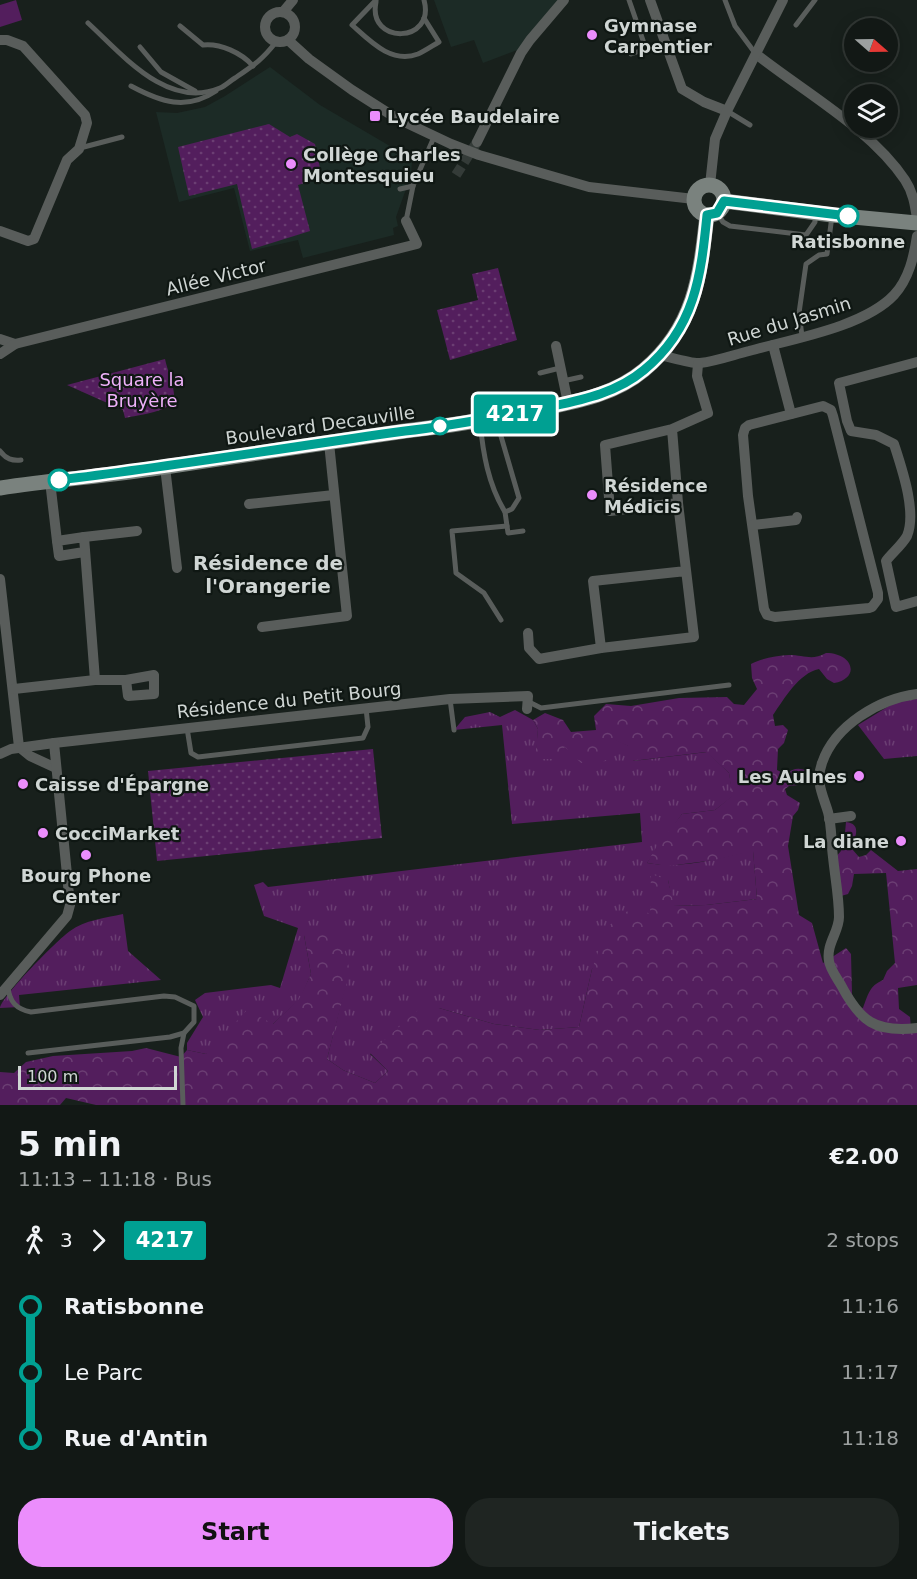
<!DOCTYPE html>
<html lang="en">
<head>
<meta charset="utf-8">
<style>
  body { margin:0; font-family:"DejaVu Sans",sans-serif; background:#1f2522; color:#f1f3f6; height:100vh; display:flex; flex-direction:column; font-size:22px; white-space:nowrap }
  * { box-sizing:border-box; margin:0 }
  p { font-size:20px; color:#9ca0a0 }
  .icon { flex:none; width:33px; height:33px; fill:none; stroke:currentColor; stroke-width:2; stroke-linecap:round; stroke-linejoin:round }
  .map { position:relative; height:1105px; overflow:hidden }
  .details { display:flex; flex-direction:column; background:#121815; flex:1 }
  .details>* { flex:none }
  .badge { padding:0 12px; border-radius:4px; font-size:21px; line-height:39px }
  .needle { width:39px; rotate:110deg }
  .tools { position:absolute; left:844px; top:18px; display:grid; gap:12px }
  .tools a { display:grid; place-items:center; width:54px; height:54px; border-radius:50%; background:#121815; box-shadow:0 3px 15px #0003,0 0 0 2px #313734; font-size:30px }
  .scale { position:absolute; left:18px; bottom:15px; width:159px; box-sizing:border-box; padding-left:6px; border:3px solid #d0d6d4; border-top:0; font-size:16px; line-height:21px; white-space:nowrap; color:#d0d6d4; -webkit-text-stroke:4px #0f1713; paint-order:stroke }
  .map>.badge { position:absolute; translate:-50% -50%; box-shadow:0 0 0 3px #fff }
  .legs { display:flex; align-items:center; gap:9px; height:66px; padding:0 18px; font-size:20px }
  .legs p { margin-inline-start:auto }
  .head { display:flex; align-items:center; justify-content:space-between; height:102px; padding:0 18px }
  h1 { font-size:33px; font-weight:700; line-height:45px }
  .button { display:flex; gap:12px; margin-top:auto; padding:12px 18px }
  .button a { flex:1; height:69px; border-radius:24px; background:#eb8dfc; color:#111; font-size:24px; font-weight:700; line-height:69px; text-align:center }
  .button a+a { background:#1f2522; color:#f1f3f6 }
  ul { padding:0 18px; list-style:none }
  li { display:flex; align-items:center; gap:21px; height:66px; font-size:22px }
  li i { display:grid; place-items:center; width:9px; height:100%; margin:0 8px; background:currentColor }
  li i::after { content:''; width:15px; height:15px; margin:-8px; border:4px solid; border-radius:50%; background:#121815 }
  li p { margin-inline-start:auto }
  li:first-child i { background:linear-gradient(#0000 50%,currentColor 0) }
  li:last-child i { background:linear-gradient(currentColor 50%,#0000 0) }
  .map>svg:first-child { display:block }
  .built { fill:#1c2b26 }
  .grass { fill:url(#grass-tufts) }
  .forest { fill:url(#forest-crowns) }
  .park { fill:url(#park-dots) }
  .pitch { fill:#531e5d }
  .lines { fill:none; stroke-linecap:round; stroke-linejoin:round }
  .street-tunnel { stroke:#343b38; stroke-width:10; stroke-dasharray:10 5; stroke-linecap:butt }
  .lane { stroke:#595d5b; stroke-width:5 }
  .street { stroke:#595d5b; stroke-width:10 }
  .secondary { stroke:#7a827e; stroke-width:15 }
  .line-1-casing { stroke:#fff; stroke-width:14 }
  .line-1 { stroke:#00a092; stroke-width:9 }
  .poi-dot { fill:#eb8dfc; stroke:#0f1713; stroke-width:2 }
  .stop-1-dot { fill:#fff; stroke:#00a092; stroke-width:3 }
  .labels { text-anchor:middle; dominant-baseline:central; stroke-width:4.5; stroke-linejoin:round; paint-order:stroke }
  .poi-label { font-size:18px; font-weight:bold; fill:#d0d6d4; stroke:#0f1713; text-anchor:start }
  .stop-label { font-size:18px; font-weight:bold; fill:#d0d6d4; stroke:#0f1713 }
  .street-label { font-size:18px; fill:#d0d6d4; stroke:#0f1713 }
  .park-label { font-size:18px; fill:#efb1fa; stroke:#0f1713 }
  .neighbourhood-label { font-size:20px; font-weight:bold; fill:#d0d6d4; stroke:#0f1713 }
</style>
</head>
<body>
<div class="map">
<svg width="917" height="1105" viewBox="0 0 917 1105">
  <defs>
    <pattern id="grass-tufts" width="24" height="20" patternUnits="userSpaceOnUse" patternTransform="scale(1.5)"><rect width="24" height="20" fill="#531e5d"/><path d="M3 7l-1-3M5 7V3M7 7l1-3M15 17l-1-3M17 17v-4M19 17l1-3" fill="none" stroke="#6b3e73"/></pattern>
    <pattern id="forest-crowns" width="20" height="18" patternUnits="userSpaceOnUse" patternTransform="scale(1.5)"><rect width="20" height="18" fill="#531e5d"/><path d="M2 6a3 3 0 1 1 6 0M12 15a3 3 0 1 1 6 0" fill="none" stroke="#6b3e73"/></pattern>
    <pattern id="park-dots" width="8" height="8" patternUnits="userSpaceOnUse" patternTransform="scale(1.5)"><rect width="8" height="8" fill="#531e5d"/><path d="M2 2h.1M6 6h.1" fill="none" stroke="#6b3e73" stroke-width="1.8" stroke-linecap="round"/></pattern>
  </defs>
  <rect width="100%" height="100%" fill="#18201c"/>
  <g class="built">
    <path d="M434,0H560L520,49L483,63L474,40L451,47Z"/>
    <path d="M270,67L320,105L412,159L411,175L396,217L398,226L393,228L394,235L303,258L298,240L250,251L234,188L179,202L156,112L177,113L205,107L225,96Z"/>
  </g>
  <g class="grass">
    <path d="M917,699V756L884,759L858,725L897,701Z"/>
    <path d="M515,710L533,720L538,729L536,759L565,747L610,737L629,746L633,761L707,752L729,773L733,796L715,810L682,814L647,863C683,869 718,859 753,850L757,899L706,905L673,906L668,880L650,914L592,969L579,1027L540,1030L494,1024L439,1008L370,1054L388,1071L375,1083L343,1070L327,1059L349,971L304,935L311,974L300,999L273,1024L206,1054L187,1050V1043L203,1017L195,1000L205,993L271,985L280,988L298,928L264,916L254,885L263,882L268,887L642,842L640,813L512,824L502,725L454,730L465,717L490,712L500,717Z"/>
    <path d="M123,914L128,951L161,980L19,995L20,1007L0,1008C2,996 57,940 70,931C85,920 105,918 123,914Z"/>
  </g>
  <path class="forest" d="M826,653C853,653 861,678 834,683L827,679L819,669C799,673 784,699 773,715L775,726L783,725L788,730L784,743L778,749L777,770L785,774C793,769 798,767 807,771L811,780L808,784L789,786L785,789L787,795L800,803L798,810L793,816L788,846L799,915L812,923L823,963L846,948L851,954L852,994L857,1007L863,1008C868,995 869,986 883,980L887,971L895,963L886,873L854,874L852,886L848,894L841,896L834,859L841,851L840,844L835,842L836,839L845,833L846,822C863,824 854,838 852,849L859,857L866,855L871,850L898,871L917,869V985L898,988L899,1009L910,1017L911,1029H917V1105H96L66,1098L60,1105H0V1072L14,1073L26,1062L53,1056L132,1051L146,1048L181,1057L187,1050L206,1054L247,1010L273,1024L299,999L311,974L304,935L338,926L350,971L327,1059L343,1070L375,1083L388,1071L370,1053L419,1009L439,1008L494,1024L540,1030L579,1027L592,969L607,927L634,906L650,914L651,874L668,880L674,906L706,905L757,899L753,851L715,860L668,866L647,863L658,844L682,814L715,810L732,796L729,773L706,752L632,761L628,746L610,738L606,761L581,763L565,747L555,759H535L538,729L533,720L545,713L563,720L571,732L596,730L594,716L606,704L631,706L679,698L727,697L734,704L744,705L757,689L752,678L751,664C762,658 776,656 789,655C804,655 812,661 826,653Z"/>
  <g class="park">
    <path d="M269,124L290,137L297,134L315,144L322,178L298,185L310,231L252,249L237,184L189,196L178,147Z"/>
    <path d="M498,268L517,340L450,360L437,310L478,300L472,274Z"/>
    <path d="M165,359C167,369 175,388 174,397C173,412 138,415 125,418L123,410L67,385Z"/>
    <path d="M373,749L382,838L157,861L148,771Z"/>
  </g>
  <path class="pitch" d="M16,0L22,20L0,27V5Z"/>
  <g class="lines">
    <path class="street-tunnel" d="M456,175L477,142"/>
    <g class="lane">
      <path d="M376,0L352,25C370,41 391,64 418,54C425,51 432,46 439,42L424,18"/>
      <path d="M629,0L646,49L666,42"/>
      <path d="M725,0L735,26L755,53"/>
      <path d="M376,2C367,45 436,44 424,0"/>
      <path d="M88,23C122,54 167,110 220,88C225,86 230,81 235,78C254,65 262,60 276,42"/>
      <path d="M796,25L815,0"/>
      <path d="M180,26L203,45C220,43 242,53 253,66"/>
      <path d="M140,47L161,72L195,91"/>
      <path d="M631,54L646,49"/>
      <path d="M131,86C161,102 186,111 216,91"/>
      <path d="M727,111L750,125"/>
      <path d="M80,148L122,137"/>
      <path d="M400,189L413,186"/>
      <path d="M717,213L723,222L730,226L806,235L815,222V215"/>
      <path d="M406,221L413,186L434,137"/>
      <path d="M802,336L799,313L806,264L819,255L827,254L832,216"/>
      <path d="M540,373L560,368"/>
      <path d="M563,381L581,377"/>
      <path d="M496,419L519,498L512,509L505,512L508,533L523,531"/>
      <path d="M480,422C483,453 488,484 505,512"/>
      <path d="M0,451C6,459 12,461 21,460"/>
      <path d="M501,620L484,593L456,573L452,531L507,526"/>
      <path d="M450,699L454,730"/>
      <path d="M527,701L541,708L729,685"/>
      <path d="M187,728L191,753L198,757L363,738L368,727L366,708"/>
      <path d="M8,988C10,1002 16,1009 31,1012L164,996L175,997L194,1006V1022L184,1033L170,1037L28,1053"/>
      <path d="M183,1105L181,1048L184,1033"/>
    </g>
    <g class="street">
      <path d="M650,0L682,89L704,102L727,111"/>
      <path d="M283,12L293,0"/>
      <circle cx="280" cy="27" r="15"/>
      <path d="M0,40H7L23,46L85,115L87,123L79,149L67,160L34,239L28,241L0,231"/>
      <path d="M288,40L309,59L352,90L396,118L451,144L479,155L589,187L694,199"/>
      <path d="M756,54C804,92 871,129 905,180C913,192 915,205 917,219"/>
      <path d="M477,142L521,53L530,40L564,0"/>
      <path d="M710,185L715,139L727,111L783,0"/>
      <path d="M0,339L15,344"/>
      <path d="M773,345L791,414"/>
      <path d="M556,346L568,403"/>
      <path d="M0,354L15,344L417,244L406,221"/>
      <path d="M660,355C670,357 692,364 700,363C717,361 733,355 749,351C792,339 864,327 894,295C909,279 914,256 917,236"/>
      <path d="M917,362L839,383L847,421L851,431L876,435L894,444C902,469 917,512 907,536C902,545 892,553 886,561L896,607L917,601"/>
      <path d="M823,406L831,410L833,416L878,593V599L872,607L869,608L775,617L767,615L764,609L748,496L743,435L745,428L749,425Z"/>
      <path d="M672,429L678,503L610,511L605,445L672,429L708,413L697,376L698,364"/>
      <path d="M165,467L177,568"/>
      <path d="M50,481L57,541"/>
      <path d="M678,503L694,637L601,648L593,581L686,571"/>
      <path d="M249,504L334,495"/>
      <path d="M753,525L796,520L797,517"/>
      <path d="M84,537L137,531"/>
      <path d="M84,552L59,556L57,541L84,537L95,680"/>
      <path d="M0,579L19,747"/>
      <path d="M262,627L347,616L329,443"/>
      <path d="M528,633L529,648L539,659L601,648"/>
      <path d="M14,689L95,680H126L154,675V694L128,696L126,680"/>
      <path d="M917,694C879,699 835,725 822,763C815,782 823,795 828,812C832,826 831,843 833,857C835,877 839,897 839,917C839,932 826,944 829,961C830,969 837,978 841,985C860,1021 875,1033 917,1028"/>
      <path d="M54,743L450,699L528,696L527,709"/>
      <path d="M19,747L30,756L56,768"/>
      <path d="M0,754L11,749L54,743L70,905L67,916L0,995"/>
      <path d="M829,819L851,816"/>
    </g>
    <g class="secondary">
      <circle cx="709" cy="200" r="15"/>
      <path d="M724,201L832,215L917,223"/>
      <path d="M0,488C52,480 105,476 158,468C240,456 322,443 405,431C448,426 492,419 535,410C574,402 613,396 644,370C695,327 700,276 707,215"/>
    </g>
  </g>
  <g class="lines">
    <g class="line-1-casing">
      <path id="line-1" d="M59,480C175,466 290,447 405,431C449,426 492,418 535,410C574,401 613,396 644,370C695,328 701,276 707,215L717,213L724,201L848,216"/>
    </g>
    <use href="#line-1" class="line-1"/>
  </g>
  <g class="poi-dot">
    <circle cx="592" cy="35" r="6"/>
    <rect x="369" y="110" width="12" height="12" rx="3"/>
    <circle cx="291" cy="164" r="6"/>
    <circle cx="592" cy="495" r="6"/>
    <circle cx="859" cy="776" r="6"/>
    <circle cx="23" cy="784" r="6"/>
    <circle cx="43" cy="833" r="6"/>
    <circle cx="901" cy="841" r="6"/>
    <circle cx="86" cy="855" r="6"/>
  </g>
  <g class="stop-1-dot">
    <circle cx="848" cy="216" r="10"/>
    <circle cx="440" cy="426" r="8"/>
    <circle cx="59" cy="480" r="10"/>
  </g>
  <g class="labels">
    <g class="poi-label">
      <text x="604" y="25">Gymnase<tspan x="604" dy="21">Carpentier</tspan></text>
      <text x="387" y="116">Lycée Baudelaire</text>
      <text x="303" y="154">Collège Charles<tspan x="303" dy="21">Montesquieu</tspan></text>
      <text x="604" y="485">Résidence<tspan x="604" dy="21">Médicis</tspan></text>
      <text x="847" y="776" text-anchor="end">Les Aulnes</text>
      <text x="35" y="784">Caisse d'Épargne</text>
      <text x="55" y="833">CocciMarket</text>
      <text x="889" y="841" text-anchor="end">La diane</text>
      <text x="86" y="875" text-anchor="middle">Bourg Phone<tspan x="86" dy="21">Center</tspan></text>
    </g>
    <g class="stop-label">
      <text x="848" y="241">Ratisbonne</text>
    </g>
    <g class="street-label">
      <text transform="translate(216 277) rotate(-14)">Allée Victor</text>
      <text transform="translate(789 321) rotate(-17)">Rue du Jasmin</text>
      <text transform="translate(320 425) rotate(-8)">Boulevard Decauville</text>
      <text transform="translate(289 700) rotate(-6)">Résidence du Petit Bourg</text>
    </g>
    <g class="park-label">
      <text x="142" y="379">Square la<tspan x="142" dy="21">Bruyère</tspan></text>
    </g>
    <g class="neighbourhood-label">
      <text x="268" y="563">Résidence de<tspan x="268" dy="23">l'Orangerie</tspan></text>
    </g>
  </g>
</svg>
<div class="tools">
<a><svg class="needle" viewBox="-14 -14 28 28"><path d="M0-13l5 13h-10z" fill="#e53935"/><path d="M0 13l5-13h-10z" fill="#9ca0a0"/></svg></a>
<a><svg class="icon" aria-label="layers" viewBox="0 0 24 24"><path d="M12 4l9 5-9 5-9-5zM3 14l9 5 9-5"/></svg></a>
</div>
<div class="scale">100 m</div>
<b class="badge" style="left:515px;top:414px;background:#00a092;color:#fff">4217</b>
</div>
<section class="details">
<div class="head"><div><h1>5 min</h1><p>11:13 – 11:18 · Bus</p></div><b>€2.00</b></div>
<div class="legs"><svg class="icon" aria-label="walk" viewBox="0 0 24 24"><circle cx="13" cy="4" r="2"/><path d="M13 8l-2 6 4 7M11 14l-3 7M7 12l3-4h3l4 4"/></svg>3<svg class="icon" aria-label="forward" viewBox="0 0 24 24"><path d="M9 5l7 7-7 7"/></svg><b class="badge" style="background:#00a092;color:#fff">4217</b><p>2 stops</p></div>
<ul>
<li><i style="color:#00a092"></i><b>Ratisbonne</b><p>11:16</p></li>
<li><i style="color:#00a092"></i><span>Le Parc</span><p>11:17</p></li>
<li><i style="color:#00a092"></i><b>Rue d'Antin</b><p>11:18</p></li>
</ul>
<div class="button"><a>Start</a><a>Tickets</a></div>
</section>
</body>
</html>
